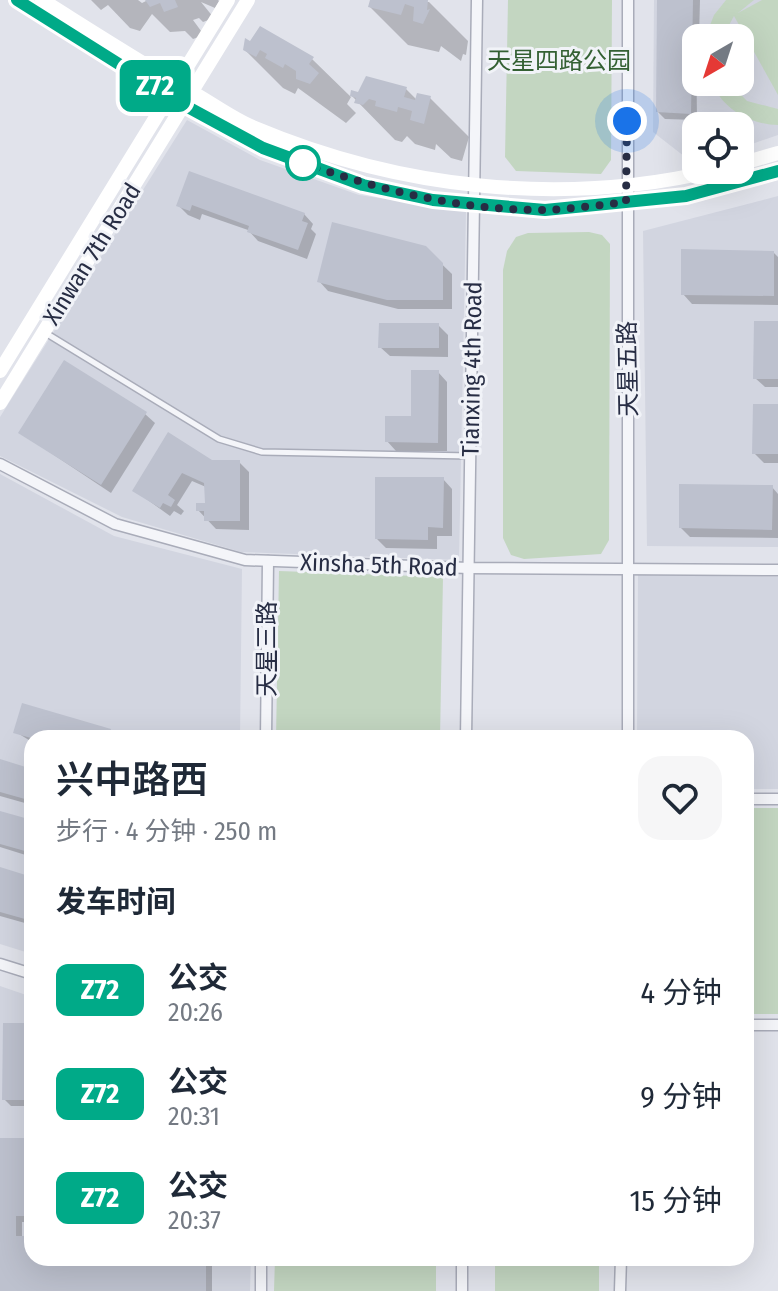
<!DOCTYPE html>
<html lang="zh">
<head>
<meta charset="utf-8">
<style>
  body { margin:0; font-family:"Fira Sans Condensed","Noto Sans SC",sans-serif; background:#f6f6f7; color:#1f2937; height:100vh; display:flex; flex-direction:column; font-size:30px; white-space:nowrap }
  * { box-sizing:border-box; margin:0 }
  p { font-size:26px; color:#747a83 }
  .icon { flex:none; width:44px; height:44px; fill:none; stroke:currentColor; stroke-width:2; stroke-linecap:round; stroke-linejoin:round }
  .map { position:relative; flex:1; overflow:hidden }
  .drawer { position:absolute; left:24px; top:730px; width:730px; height:536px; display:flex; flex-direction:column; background:#fff; border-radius:24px; box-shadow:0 8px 32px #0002 }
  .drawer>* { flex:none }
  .badge { padding:0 16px; border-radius:12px; font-size:28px; line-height:52px }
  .needle { width:52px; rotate:219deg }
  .buttons { position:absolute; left:682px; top:24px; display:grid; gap:16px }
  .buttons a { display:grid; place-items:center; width:72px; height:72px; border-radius:16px; background:#fff; box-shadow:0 8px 32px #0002; font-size:40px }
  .you { position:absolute; width:40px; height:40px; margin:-20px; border:6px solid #fff; border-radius:50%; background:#1a73e8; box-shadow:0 0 0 12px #1a73e833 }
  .map>.badge { position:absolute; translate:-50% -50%; box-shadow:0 0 0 4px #fff }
  h2 { padding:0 32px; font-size:30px; line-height:72px }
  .round { display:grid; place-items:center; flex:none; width:84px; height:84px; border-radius:24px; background:#f6f6f7 }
  .overview { display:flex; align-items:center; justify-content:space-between; height:136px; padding:0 32px }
  h1 { font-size:38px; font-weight:600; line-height:60px }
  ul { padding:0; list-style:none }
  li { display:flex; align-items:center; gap:24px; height:104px; padding:0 32px }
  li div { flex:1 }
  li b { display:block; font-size:30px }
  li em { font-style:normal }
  li .badge { min-width:88px; font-weight:700; text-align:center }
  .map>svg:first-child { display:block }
  .built { fill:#d2d5e0; fill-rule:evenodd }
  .green { fill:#c3d6c1 }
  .shadow { fill:#0003 }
  .building { fill:#bdc1ce }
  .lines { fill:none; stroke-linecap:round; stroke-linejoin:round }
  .lane-casing { stroke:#a9acb9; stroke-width:8 }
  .street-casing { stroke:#a9acb9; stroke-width:13 }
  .lane { stroke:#f4f5f9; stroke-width:5 }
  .street { stroke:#f4f5f9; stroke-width:10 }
  .secondary { stroke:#fff; stroke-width:14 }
  .line-casing { stroke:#fff; stroke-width:18 }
  .line { stroke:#0a8; stroke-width:12 }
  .walk { stroke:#272d44; stroke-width:8; stroke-dasharray:0 14.4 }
  .stop-dot { fill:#fff; stroke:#0a8; stroke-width:4 }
  .labels { text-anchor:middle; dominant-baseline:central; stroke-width:6; stroke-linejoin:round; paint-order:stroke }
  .park-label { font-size:24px; fill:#346133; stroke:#f1f3f8 }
  .street-label { font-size:24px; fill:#272d44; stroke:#f1f3f8 }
</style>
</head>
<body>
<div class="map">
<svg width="778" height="1291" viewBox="0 0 778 1291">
  <rect width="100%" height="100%" fill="#e1e3eb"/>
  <g class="built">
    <path d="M654,0H778V135L740,148V126H696V158L689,160L653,132ZM696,38H740V82H696Z"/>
    <path d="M187,120L260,160L359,195L466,211L459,560L241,552L122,517L0,456V417Z"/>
    <path d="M778,196V547L647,546L643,231Z"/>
    <path d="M0,474L114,536L242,569L240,738H32V954L0,944Z"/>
    <path d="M638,575L778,577V789H746V738H637Z"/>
    <path d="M0,986L32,997V1258H251L250,1291H0Z"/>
  </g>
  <g class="green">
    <path d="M508,0H612L611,160L601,174L516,171L505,157Z"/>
    <path d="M726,0H754L738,13L762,0H778V95L734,16L722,38H705L714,15Z"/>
    <path d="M711,82H729L747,101L778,109V125C749,124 723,109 711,82Z"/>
    <path d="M589,232L602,235L610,244L609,540L601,554L524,559L511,555L503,538V270L507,251L516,237L528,233Z"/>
    <path d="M279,571L443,577L440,738H276Z"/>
    <rect x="746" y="808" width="32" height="206"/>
    <path d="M275,1258H436V1291H274Z"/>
    <rect x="495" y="1258" width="104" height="33"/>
  </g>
  <g class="shadow">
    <path d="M91,0H138L142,3L148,0H218L219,1L215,8L201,2L214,18L203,22L199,18L193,20L204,35L193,39L185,31L170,32L152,14L140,31L130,28L108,5L101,10Z"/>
    <path d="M372,0L429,2L468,41L466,55L463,54L461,61L441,46L439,52L408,45L370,7Z"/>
    <path d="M659,0H700L699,38H696L697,120L665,119L658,112Z"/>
    <path d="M248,46L312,59L351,97L347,104L356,113L346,123L298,88L295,94L283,88L245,50Z"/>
    <path d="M406,89L417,100L430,98L469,137L462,161L451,158L436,144L435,150L415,144L407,136L402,142L395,140L352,96Z"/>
    <path d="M190,173L304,214L313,224L311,229L316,234L307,259L258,241L248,230L202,214L200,220L188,215L179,206Z"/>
    <path d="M425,248L452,274V309H398L328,291L319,281Z"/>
    <path d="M774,253L778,257V305L692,304L683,294Z"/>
    <path d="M778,323V387H765L755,378Z"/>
    <path d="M438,325L448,335V357L390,356L380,347Z"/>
    <path d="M438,372L447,382V451H396L387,441L413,418Z"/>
    <path d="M778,406V463H764L754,453Z"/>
    <path d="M145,414L155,423L111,493L21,433Z"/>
    <path d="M212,462H239L249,472V530L216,529L198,510L206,505V487L192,481L177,505L184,511L181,515L174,511L170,516L134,490Z"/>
    <path d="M443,479L452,489V536H437V549L386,548L377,539Z"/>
    <path d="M772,487L778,494V538L690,537L681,528Z"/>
    <path d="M110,730L117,738H32V742L16,732Z"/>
    <path d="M0,761L32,771V805L0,796Z"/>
    <path d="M0,813L32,822V857L0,847Z"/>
    <path d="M0,870L32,879V925L0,916Z"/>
    <path d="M32,1025V1106H11L4,1099Z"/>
    <path d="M0,1140H32V1222H22V1238H32V1258H212V1291H0Z"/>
  </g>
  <g class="building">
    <path d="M145,0H175L178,7L164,12L160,3L150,7Z"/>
    <path d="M370,0H428L427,10L430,9L423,24L413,21L414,7L405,4L401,15L368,7Z"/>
    <path d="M657,0H693L691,114L656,112Z"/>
    <path d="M260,26L314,57L309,64L319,73L310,84L296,79V71L285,64L283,68L265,58L267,54L260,50L256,57L243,50L245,38L250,41Z"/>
    <path d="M366,76L407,87L404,97L415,100L417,93L431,96L424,124L410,120L412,111L398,107L397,112L375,106L376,101L369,99L363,105L354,103L356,98L350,96L351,90L358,92Z"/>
    <path d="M189,171L305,213L302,221L308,223L298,250L247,232L249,226L192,205L190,211L176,206Z"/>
    <path d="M332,222L426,246L443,263V300H387L317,282Z"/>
    <path d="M681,249L774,251V296L681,295Z"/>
    <path d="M754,321H778V379H753Z"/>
    <path d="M379,323H439V348H378Z"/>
    <path d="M64,360L147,412L101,485L18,433Z"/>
    <path d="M411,370H439L438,443L385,442V416H411Z"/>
    <path d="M753,404H778V454H752Z"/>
    <path d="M168,432L212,460H240V521H204V511H196V503H205L204,483L182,473L168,495L175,500L171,507L163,503L160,508L132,491Z"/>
    <path d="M375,477H444L443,528L428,527V540L375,539Z"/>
    <path d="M679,484L773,485L772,530L679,528Z"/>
    <path d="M22,703L111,729L108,738H31L13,733Z"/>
    <path d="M0,759L32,769V801L0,792Z"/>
    <path d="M0,811L32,820V853L0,844Z"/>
    <path d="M0,867L32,877V921L0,912Z"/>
    <path d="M3,1023H32V1100H2Z"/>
    <path d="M0,1138H32V1216H16V1236H32V1258H206V1291H0Z"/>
  </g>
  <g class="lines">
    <g class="lane-casing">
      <path id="lane" d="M44,332L219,439L262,452L470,456"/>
    </g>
    <g class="street-casing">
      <g id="street">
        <path d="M628,0V738"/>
        <path d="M0,464L115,524L245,560L469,568L778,570"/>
        <path d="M266,738L268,561"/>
        <path d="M466,738L477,0"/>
        <path d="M746,799H778"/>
        <path d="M0,964L32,974"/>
        <path d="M746,1025H778"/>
        <path d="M261,1291V1258"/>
        <path d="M462,1291V1258"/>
        <path d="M620,1291L621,1258"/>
      </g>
    </g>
    <use href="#lane" class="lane"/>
    <use href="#street" class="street"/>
    <g class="secondary">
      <path d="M17,0L184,105L263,148L363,185L433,200L545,210L686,196L778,171"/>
      <path d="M42,0C93,32 144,65 197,95C216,106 235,120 255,128C400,189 563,207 717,170"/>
      <path d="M740,164L778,153"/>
      <path d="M0,371L228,0"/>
      <path d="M0,403L248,0"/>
    </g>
  </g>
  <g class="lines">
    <g class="line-casing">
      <path id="line" d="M17,0L184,105L263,148L363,185L433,200L545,210L686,196L778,171"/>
    </g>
    <use href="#line" class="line"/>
    <path class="walk" d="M303,163C380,190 463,211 546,210C572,209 600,205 626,202L627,121"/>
  </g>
  <circle class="stop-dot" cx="303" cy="163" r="16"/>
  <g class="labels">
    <g class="park-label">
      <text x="559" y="61">天星四路公园</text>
    </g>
    <g class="street-label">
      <text transform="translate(92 254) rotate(-58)">Xinwan 7th Road</text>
      <text transform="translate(472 369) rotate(-89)">Tianxing 4th Road</text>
      <text transform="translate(628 369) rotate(-91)">天星五路</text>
      <text transform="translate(379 565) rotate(2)">Xinsha 5th Road</text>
      <text transform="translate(267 649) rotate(-90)">天星三路</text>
    </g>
  </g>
</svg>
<div class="buttons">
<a><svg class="needle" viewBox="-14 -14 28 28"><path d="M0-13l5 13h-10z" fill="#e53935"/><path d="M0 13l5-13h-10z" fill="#747a83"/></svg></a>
<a><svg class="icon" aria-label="locate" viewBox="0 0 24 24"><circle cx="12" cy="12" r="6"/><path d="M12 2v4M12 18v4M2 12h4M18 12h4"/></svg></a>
</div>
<div class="you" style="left:627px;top:121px"></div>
<b class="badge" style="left:155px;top:86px;background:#0a8;color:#fff">Z72</b>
<section class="drawer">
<div class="overview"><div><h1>兴中路西</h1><p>步行 · 4 分钟 · 250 m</p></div><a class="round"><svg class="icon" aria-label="heart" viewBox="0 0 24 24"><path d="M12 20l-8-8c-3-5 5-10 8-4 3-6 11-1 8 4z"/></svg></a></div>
<h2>发车时间</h2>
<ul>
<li><span class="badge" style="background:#0a8;color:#fff">Z72</span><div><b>公交</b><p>20:26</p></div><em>4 分钟</em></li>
<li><span class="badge" style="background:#0a8;color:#fff">Z72</span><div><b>公交</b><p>20:31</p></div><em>9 分钟</em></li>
<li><span class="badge" style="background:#0a8;color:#fff">Z72</span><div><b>公交</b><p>20:37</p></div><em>15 分钟</em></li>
</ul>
</section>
</div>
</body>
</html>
